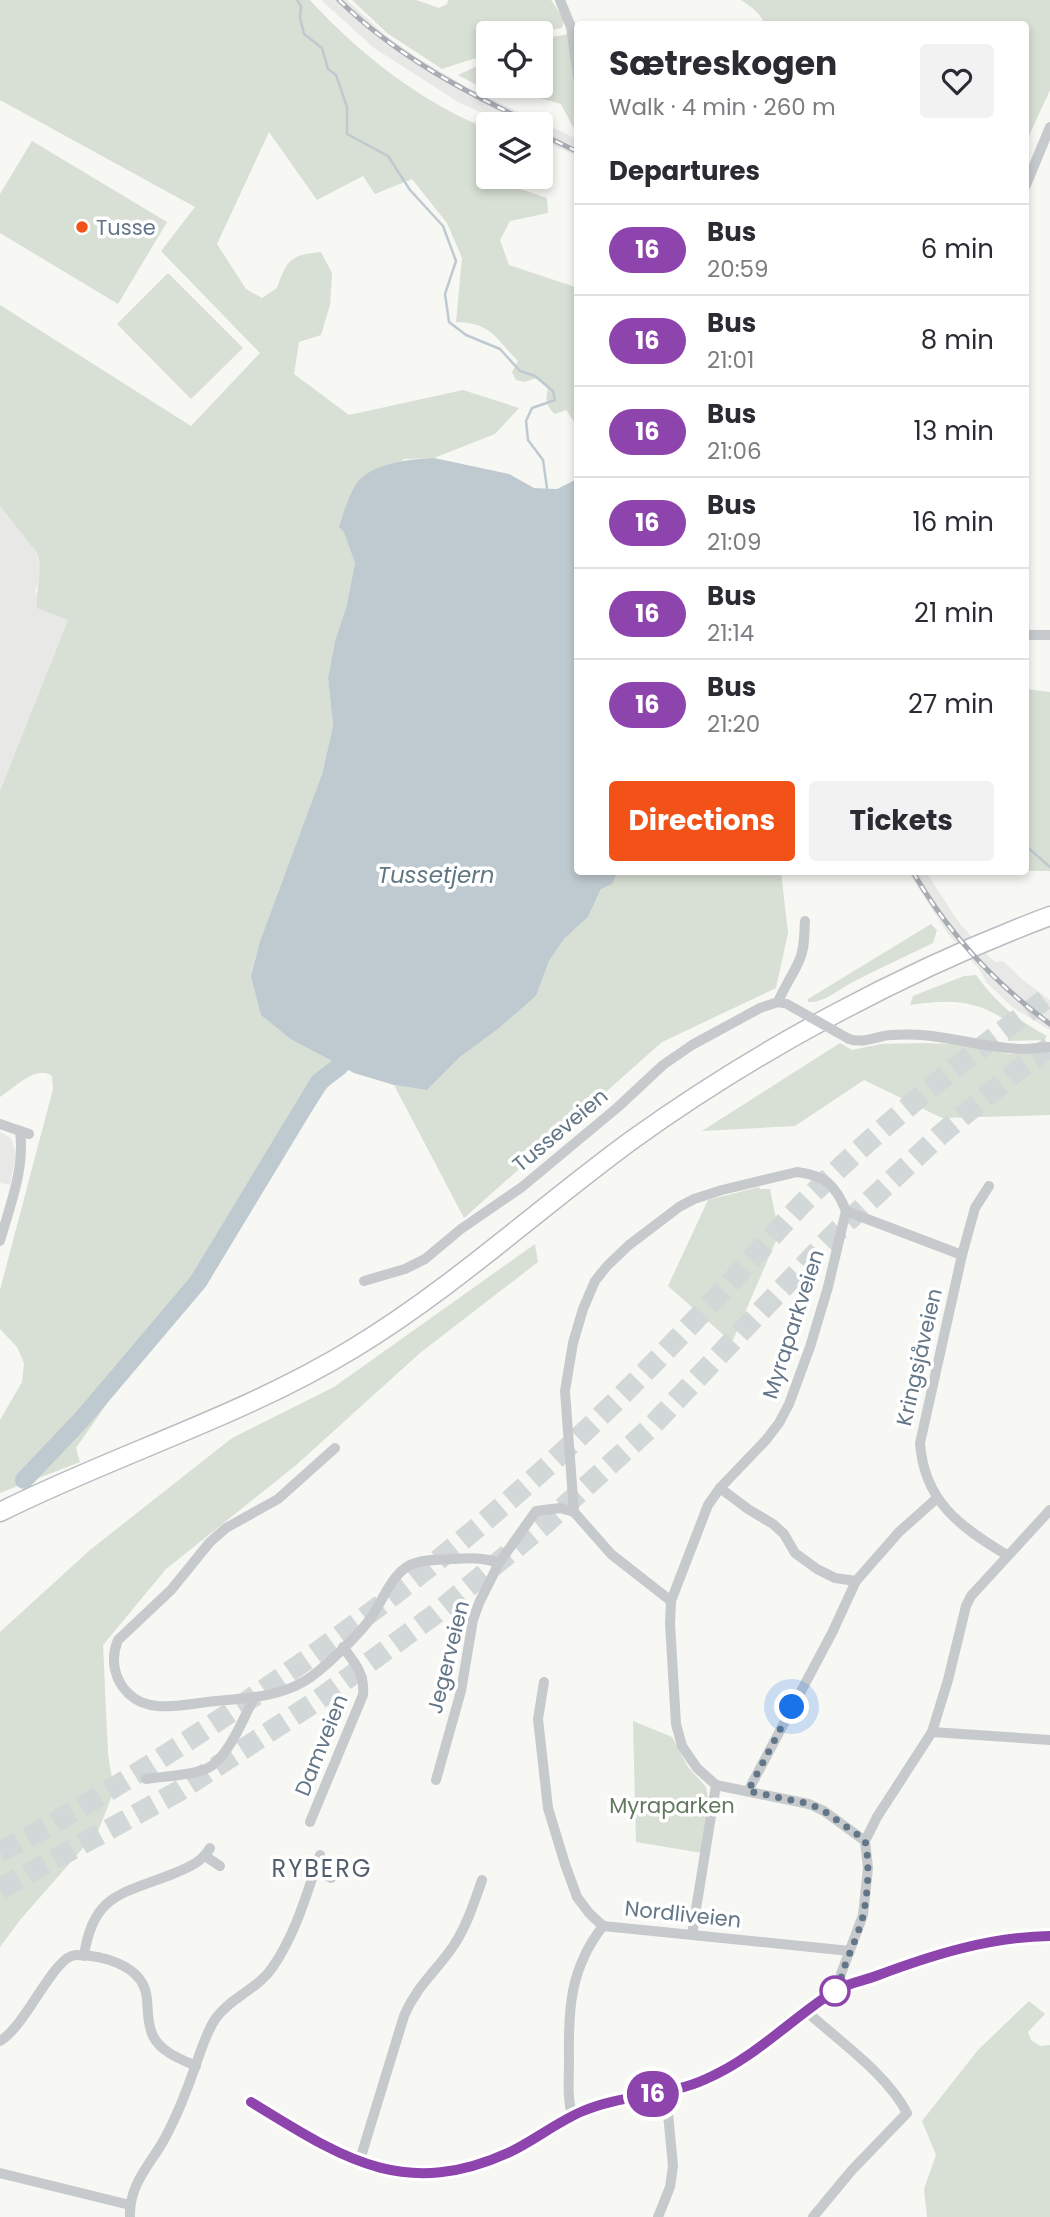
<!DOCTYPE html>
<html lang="en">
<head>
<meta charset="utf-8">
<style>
  body { margin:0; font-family:Poppins,sans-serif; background:#f2f2f3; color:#2b2b33; height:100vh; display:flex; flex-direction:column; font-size:26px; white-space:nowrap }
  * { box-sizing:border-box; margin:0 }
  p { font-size:23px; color:#7c7c81 }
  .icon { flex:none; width:38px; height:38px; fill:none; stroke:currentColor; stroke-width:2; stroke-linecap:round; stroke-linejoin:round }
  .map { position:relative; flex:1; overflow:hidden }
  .sheet { position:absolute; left:574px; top:21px; width:455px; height:854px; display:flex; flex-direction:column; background:#fff; border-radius:7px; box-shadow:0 4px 10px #0003 }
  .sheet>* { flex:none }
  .badge { padding:0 14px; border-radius:23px; font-size:24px; line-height:46px }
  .tools { position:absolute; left:476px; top:21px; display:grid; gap:14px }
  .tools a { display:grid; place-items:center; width:77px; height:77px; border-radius:7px; background:#fff; box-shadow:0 4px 10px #0003; font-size:35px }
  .you { position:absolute; width:35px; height:35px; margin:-18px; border:5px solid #fff; border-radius:50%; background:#1a73e8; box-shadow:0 0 0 10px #1a73e833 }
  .map>.badge { position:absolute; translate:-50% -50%; box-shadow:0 0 0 4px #fff }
  h2 { padding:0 35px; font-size:26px; line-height:63px }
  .round { display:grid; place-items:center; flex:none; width:74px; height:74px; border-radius:7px; background:#f2f2f3 }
  .head { display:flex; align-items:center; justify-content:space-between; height:119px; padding:0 35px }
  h1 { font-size:33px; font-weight:700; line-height:52px }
  .button { display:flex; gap:14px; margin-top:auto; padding:14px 35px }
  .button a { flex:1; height:80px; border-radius:7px; background:#f25218; color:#fff; font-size:28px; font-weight:700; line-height:80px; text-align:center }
  .button a+a { background:#f2f2f3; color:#2b2b33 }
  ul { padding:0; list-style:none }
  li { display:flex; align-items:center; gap:21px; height:91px; padding:0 35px; border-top:2px solid #e1e1e2 }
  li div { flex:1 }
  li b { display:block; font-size:26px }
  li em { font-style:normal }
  li .badge { min-width:77px; font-weight:700; text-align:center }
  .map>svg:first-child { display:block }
  .built { fill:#e8e9e7 }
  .green { fill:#d8dfd4 }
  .water { fill:#bfcad0 }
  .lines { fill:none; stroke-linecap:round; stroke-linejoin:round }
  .stream { stroke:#bfcad0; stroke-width:2.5 }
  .river { stroke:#bfcad0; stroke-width:18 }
  .motorway-tunnel { stroke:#d2d7d8; stroke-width:21; stroke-dasharray:21 10; stroke-linecap:butt }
  .primary-casing { stroke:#b9bdc1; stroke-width:21 }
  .minor { stroke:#c6cacd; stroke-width:10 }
  .primary { stroke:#fff; stroke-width:18 }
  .rail-casing { stroke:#a6acb2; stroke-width:5 }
  .rail { stroke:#fff; stroke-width:2.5; stroke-dasharray:8; stroke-linecap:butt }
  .minor-bridge { stroke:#c6cacd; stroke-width:10 }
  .line-casing { stroke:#fff; stroke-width:16 }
  .line { stroke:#8e44ad; stroke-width:10 }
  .walk { stroke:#637687; stroke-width:7; stroke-dasharray:0 12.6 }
  .poi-dot { fill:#f25218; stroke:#fff; stroke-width:2.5 }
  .stop-dot { fill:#fff; stroke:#8e44ad; stroke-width:3.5 }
  .labels { text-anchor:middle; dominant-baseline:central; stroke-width:7; stroke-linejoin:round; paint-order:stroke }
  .poi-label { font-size:21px; fill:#637687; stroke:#fff; text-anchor:start }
  .street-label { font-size:21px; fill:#637687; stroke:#fff }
  .park-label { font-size:21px; fill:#63795f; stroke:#fff }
  .water-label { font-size:23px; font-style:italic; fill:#5f7883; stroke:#fff }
  .quarter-label { font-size:24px; letter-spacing:2px; fill:#525f6c; stroke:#fff }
</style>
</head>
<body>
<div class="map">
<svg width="1050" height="2217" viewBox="0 0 1050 2217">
  <rect width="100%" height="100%" fill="#f7f7f3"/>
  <g class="built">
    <path d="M321,0H347L385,35L424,62L470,89L577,139V156L541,140V124H506L458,102L374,48Z"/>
    <path d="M0,506L37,553L41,575L35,592L68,620L0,791Z"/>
    <path d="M908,872H926L958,921L985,953L995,962L1003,961L1023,980L1050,1000V1030L1012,1007L987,983L979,969L948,934Z"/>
    <path d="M0,1132L11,1138L16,1154L10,1185L0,1183Z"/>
  </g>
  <g class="green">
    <path d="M0,0H310C358,53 422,103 488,129V177H518L520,189L547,198L548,213L510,221L500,240L509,265L578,288L577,426L566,410L555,414C546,406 545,400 548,389L537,378L524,382L516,380L512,372L518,361C495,338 492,323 456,322L462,258L447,223L412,179L375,194L363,176L317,200L269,132L217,244L246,289L262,298L277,288C287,260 290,255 321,252L332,273L330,305L321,335L299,342L294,374L349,415L463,390L519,408L495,434L434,458L404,459L345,513L341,519L355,563L346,608L335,641L328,678L333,726L322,774L260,941L251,976L292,1040L342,1067L76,1448L80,1462L0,1493V1420L22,1382L24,1363L17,1347L0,1329V1290L53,1089L52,1076C37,1064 14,1088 0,1097V791L68,620L37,608C35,589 44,572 37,553L0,506V305L191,426L260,353L161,251L195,207L0,100Z"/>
    <path d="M352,0H416L439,8L447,4L448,0H551L564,19L562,28L527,33H488V54L442,69L387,33Z"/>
    <path d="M741,0H1050V90L1026,142V24H764C762,14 750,6 741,0Z"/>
    <path d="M569,34L574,76L577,85V131L574,129L561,104L537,97L528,86H541V39Z"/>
    <path d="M488,61V86H497L490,92L458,75Z"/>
    <path d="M32,141L167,222L118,304L0,233V194Z"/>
    <path d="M168,273L243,348L191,399L117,324Z"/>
    <path d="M1026,689L1050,692V871H1026Z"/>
    <path d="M613,872H781L788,933L776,988L662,1042L464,1218L394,1085L427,1090L460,1057L498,1029L536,996L549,961L564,939L588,917L601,889L616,875Z"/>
    <path d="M931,924L937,930L933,943C907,956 879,968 853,982C839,989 825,1003 808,1002V999L813,996Z"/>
    <path d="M976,975C995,1002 1018,1021 1047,1036L1044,1040L1008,1041V1022C977,999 947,999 910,1005L913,996L964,976Z"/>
    <path d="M840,1043L852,1050L881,1044L924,1043L955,1044L1009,1054L1050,1051V1115L942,1118L864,1080L795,1126L702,1131Z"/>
    <path d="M759,1187L760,1189H770L779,1234L733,1340L727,1338L668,1286L708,1200Z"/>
    <path d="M535,1244L538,1262L420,1353L295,1466L166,1569L103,1645L108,1754L114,1791L98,1831L20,1920L0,1947V1632L90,1550L232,1438L334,1387Z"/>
    <path d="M633,1721L672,1737L688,1767L706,1787L709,1803L702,1853L636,1842Z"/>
    <path d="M1029,2001L1045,2014L1028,2032L1031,2040L1040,2046L1050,2045V2217H927L924,2189L936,2155L922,2121L978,2050Z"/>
  </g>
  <path class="water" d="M434,458L509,474L534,488L557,489L577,479L578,872H613L616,875L612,884L601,889L588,917L564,939L549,961L536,996L498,1029L460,1057L427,1090L394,1085L354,1073L292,1040L261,1015L251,976L260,941L322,774L333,726L328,678L335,641L346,608L355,563L344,532L339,527C343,514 348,498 355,486C368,463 411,459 434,458Z"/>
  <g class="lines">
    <g class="stream">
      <path d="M297,0L301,6L300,18L304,34L322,48L328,69L336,75L347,107V134L388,156L410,190L443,226L456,261L445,294L449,322L466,335L500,349L520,371L535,376L553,391L555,400L532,408L526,421L528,440L543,460L547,488"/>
      <path d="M1026,846L1050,867"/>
    </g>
    <path class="river" d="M24,1480L82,1419L198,1282L319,1082L340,1066"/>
    <g class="motorway-tunnel">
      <path d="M0,1852C77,1812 150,1766 222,1718C363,1624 496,1520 616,1401C658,1360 699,1316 739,1273C762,1248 785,1221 809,1197C884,1124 965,1057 1050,996"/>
      <path d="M0,1889L179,1791L318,1700L434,1615L545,1524L650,1428L832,1236L940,1135L1023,1066L1050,1047"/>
    </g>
    <g class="primary-casing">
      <path id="primary" d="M0,1512C116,1454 243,1416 354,1348C453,1288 539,1208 632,1140C757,1050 906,970 1050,916"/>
    </g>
    <g class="minor">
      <path d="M560,0L571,27L578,77"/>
      <path d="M1026,185L1050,127"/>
      <path d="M1026,635H1050"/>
      <path d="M783,1003L778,1002C784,987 793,975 799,961C805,949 804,935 805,921"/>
      <path d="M849,1039C864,1044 876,1036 891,1035C938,1031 978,1048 1023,1049C1032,1049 1041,1047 1050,1047"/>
      <path d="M0,1124L29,1134"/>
      <path d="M989,1186L975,1208L962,1255L920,1443C924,1501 960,1527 1007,1555"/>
      <path d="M846,1211L828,1287L810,1347L789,1404L779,1423L766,1440L720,1488L708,1505L671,1601L670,1623L676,1724L682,1746L697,1768L716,1785L809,1804L824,1811L865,1841"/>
      <path d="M0,1241C10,1205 25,1169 20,1131"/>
      <path d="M364,1281L405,1269L425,1259L461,1229L522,1187L618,1107L663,1065L692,1045L760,1008L778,1002"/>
      <path d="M335,1448L278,1499L226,1528L210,1542L171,1590L118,1640C110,1659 114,1680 129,1694C147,1712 177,1706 200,1703C234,1698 272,1700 303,1682C321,1672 361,1633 372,1616C383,1600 392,1574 410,1565C422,1559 438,1560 452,1559C469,1558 483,1557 499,1563"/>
      <path d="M720,1488L748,1509L773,1524L784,1534L795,1553L817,1569L835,1578L856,1581"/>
      <path d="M671,1601L611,1554L574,1512L565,1391L573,1343L583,1309L595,1281L607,1266L629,1245L679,1207L694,1199L722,1190L797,1172C824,1175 836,1185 846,1211L962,1255"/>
      <path d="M544,1682L538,1719L548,1808L565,1864L577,1897L589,1913L603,1926L850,1951"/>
      <path d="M932,1732L1050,1740"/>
      <path d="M146,1779C165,1776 188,1776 206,1769C227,1760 244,1718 254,1697"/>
      <path d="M436,1780L461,1691L473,1620L479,1603L499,1563L536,1511L560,1508L574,1512"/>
      <path d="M748,1791L832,1633L856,1581L899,1532L936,1499"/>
      <path d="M310,1822L363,1695C365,1674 355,1663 343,1647"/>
      <path d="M205,1856L220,1866"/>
      <path d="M314,1871L331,1878"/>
      <path d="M692,1934L716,1785"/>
      <path d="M84,1956C93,1893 123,1894 175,1873C189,1867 202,1862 210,1848"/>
      <path d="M839,1988L841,1974L863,1915L868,1868L865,1841L877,1817L932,1732L948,1680L966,1606L971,1596L1050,1510"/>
      <path d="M806,2011C839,2041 887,2074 907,2113L852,2170L813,2217"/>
      <path d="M0,2041C27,2025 54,1955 76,1955C102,1955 140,1965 146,1993C149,2007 146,2022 153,2036C161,2052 180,2059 196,2066"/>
      <path d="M251,2102C341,2157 403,2201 510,2152C537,2140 561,2120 588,2108C626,2092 668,2096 706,2079C755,2058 791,2018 836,1990C848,1983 863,1981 876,1976C932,1955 989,1937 1050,1936"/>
      <path d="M572,2115C567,2097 569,2080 569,2061C568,2009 570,1968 603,1926"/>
      <path d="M359,2163L404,2016C417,1985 436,1972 454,1945C467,1925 474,1903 482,1880"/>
      <path d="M0,2173L130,2205"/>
      <path d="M130,2217C129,2187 146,2169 161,2145C175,2121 186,2093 195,2067C201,2051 206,2032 216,2018C231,1997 258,1989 272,1968C295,1936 307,1893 320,1855"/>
      <path d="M658,2217L670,2187L673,2166L666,2093"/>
    </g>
    <use href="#primary" class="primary"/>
    <g class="rail-casing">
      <g id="rail">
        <path d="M339,0C395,55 463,91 533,124"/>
        <path d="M541,134L578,152"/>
        <path d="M913,872C948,933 993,982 1050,1024"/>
      </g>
    </g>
    <use href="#rail" class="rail"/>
    <path class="minor-bridge" d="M787,1004L849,1039"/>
  </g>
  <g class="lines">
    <g class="line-casing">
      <path id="line" d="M251,2102C341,2157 403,2201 510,2152C535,2140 557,2122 583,2111C623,2094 667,2097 706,2079C755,2058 792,2018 836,1990C848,1983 863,1981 876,1976C932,1955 989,1937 1050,1936"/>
    </g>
    <use href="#line" class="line"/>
    <path class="walk" d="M792,1707L748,1791L810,1804L824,1811L865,1840C870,1864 868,1892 863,1916C857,1941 843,1963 839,1988L835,1991"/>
  </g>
  <circle class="poi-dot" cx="82" cy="227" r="7"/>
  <circle class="stop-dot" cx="835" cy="1991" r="14"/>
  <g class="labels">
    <g class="poi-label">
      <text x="96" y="227">Tusse</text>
    </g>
    <g class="street-label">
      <text transform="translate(560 1130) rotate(-40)">Tusseveien</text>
      <text transform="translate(793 1324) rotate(-72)">Myraparkveien</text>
      <text transform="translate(919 1357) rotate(-77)">Kringsjåveien</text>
      <text transform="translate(448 1657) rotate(-76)">Jegerveien</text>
      <text transform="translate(321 1745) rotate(-68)">Damveien</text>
      <text transform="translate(683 1914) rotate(6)">Nordliveien</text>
    </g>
    <g class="park-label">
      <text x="672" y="1805">Myraparken</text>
    </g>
    <g class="water-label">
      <text x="436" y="875">Tussetjern</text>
    </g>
    <g class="quarter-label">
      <text x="322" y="1868">RYBERG</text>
    </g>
  </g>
</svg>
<div class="tools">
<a><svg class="icon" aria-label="locate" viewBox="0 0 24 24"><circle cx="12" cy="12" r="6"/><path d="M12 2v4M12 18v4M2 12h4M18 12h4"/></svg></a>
<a><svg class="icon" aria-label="layers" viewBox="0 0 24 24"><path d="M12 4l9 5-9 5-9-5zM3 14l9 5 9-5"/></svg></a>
</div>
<div class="you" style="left:792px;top:1707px"></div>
<b class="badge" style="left:653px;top:2094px;background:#8e44ad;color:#fff">16</b>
<section class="sheet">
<div class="head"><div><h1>Sætreskogen</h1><p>Walk · 4 min · 260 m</p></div><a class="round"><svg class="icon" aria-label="heart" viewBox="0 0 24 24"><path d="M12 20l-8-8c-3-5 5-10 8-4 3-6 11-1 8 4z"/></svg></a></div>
<h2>Departures</h2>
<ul>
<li><span class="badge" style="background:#8e44ad;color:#fff">16</span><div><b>Bus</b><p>20:59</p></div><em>6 min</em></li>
<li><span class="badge" style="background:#8e44ad;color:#fff">16</span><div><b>Bus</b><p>21:01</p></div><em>8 min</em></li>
<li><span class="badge" style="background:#8e44ad;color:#fff">16</span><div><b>Bus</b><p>21:06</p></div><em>13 min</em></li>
<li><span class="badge" style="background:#8e44ad;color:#fff">16</span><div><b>Bus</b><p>21:09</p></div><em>16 min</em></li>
<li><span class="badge" style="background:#8e44ad;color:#fff">16</span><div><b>Bus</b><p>21:14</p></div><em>21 min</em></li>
<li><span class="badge" style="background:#8e44ad;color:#fff">16</span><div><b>Bus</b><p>21:20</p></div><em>27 min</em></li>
</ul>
<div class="button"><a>Directions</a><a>Tickets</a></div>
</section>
</div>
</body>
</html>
